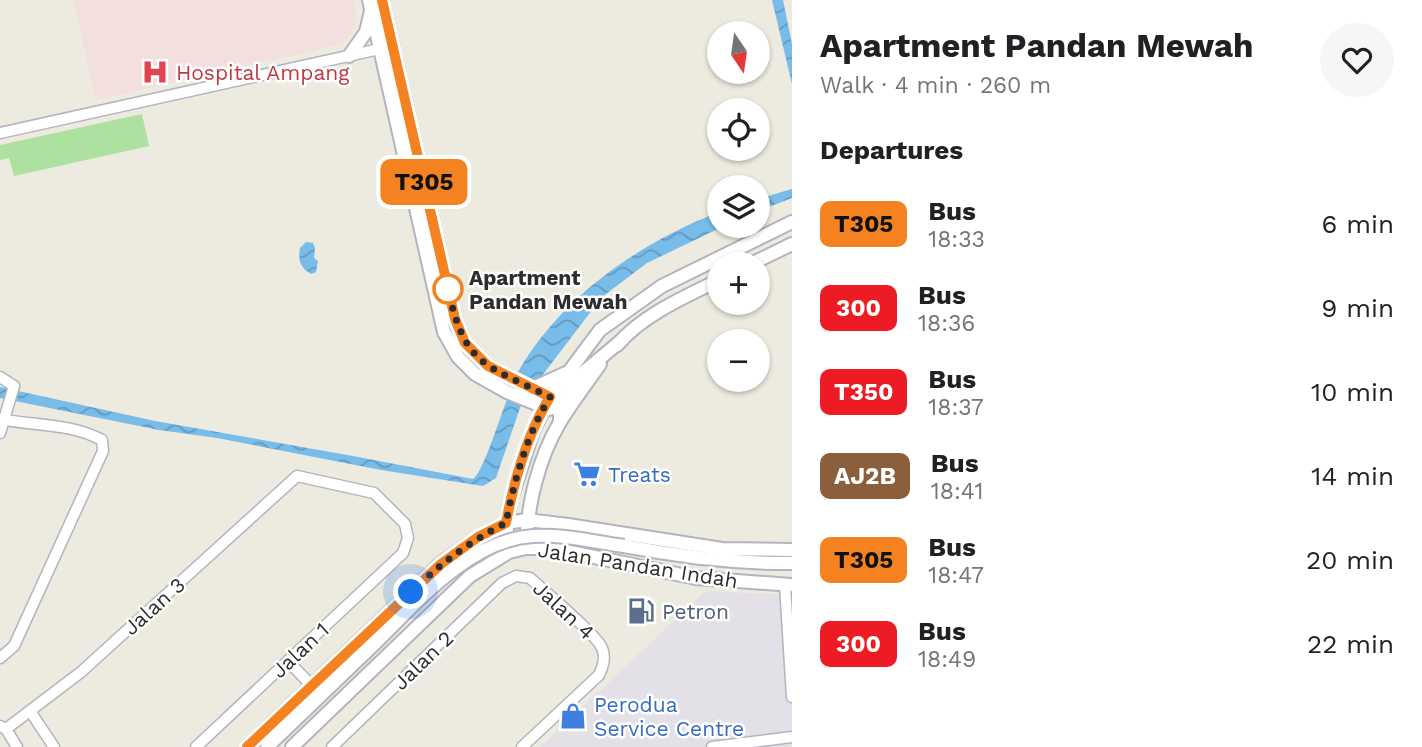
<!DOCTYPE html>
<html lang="en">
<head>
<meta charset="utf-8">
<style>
  body { margin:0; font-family:"Work Sans",sans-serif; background:#f6f6f6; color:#202124; height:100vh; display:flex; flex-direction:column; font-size:26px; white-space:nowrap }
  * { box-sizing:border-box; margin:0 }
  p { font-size:23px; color:#757577 }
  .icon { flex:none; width:38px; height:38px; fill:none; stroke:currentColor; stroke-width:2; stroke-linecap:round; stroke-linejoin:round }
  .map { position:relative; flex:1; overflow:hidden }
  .details { display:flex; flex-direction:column; background:#fff; width:630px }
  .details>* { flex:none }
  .badge { padding:0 14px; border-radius:10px; font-size:24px; line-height:46px }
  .needle { width:46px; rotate:167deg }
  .controls { position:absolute; left:707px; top:21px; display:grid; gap:14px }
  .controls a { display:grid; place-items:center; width:63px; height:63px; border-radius:50%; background:#fff; box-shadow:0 2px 5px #0004; font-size:35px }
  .you { position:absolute; width:35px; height:35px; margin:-18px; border:5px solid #fff; border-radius:50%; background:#1a73e8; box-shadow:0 0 0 10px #1a73e833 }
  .map>.badge { position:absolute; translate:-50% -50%; box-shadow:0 0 0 4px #fff }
  h2 { padding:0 28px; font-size:26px; line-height:63px }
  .round { display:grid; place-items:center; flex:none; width:74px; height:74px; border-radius:37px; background:#f6f6f6 }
  .overview { display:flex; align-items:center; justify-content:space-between; height:119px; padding:0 28px }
  h1 { font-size:33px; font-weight:700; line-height:52px }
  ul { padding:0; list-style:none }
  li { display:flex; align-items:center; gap:21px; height:84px; padding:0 28px }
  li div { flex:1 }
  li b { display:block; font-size:26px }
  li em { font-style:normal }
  li .badge { min-width:77px; font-weight:700; text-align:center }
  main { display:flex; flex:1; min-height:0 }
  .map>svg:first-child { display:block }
  .industrial { fill:#e3e0e7 }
  .medical { fill:#f3e0de }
  .park { fill:#ace19f }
  .water { fill:url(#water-waves) }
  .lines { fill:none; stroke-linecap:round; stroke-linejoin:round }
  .minor-casing { stroke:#b3b4bf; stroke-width:13 }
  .tertiary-casing { stroke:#b3b4bf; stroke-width:16 }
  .secondary-casing { stroke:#b3b4bf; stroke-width:16 }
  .minor { stroke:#fff; stroke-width:10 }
  .tertiary { stroke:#fff; stroke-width:12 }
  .secondary { stroke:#fff; stroke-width:12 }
  .secondary-bridge-casing { stroke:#b3b4bf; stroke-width:16; stroke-linecap:butt }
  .secondary-bridge { stroke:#fff; stroke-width:12 }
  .line-casing { stroke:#fff; stroke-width:16 }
  .line { stroke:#f58220; stroke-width:10 }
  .walk { stroke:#2d2d2d; stroke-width:7; stroke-dasharray:0 12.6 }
  .stop-dot { fill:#fff; stroke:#f58220; stroke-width:3.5 }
  .labels { text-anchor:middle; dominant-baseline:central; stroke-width:5; stroke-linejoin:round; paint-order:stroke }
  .health-label { font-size:21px; fill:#be3a42; stroke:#fff; text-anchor:start }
  .stop-label { font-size:21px; font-weight:bold; fill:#2d2d2d; stroke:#fff; text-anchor:start }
  .shop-label { font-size:21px; fill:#366cbe; stroke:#fff; text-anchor:start }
  .street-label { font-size:21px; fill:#2d2d2d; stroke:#fff }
  .service-label { font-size:21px; fill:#4e5e75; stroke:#fff; text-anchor:start }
</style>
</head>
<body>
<main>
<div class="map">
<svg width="792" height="747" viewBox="0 0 792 747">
  <defs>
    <pattern id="water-waves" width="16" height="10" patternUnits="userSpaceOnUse" patternTransform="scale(1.75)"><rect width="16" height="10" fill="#78bcea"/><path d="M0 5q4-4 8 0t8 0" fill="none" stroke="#6399be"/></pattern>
  </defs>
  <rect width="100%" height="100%" fill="#edeae0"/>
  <path class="industrial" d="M706,591L792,595V747H540Z"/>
  <path class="medical" d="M73,0H354L357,17L352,32L342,44L96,100Z"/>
  <path class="park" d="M142,114L149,146L14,176L9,158L0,160V145Z"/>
  <g class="water">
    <path d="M772,0H783L792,44V84Z"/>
    <path d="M792,189V198L758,211V199Z"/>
    <path d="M719,212V226H724L647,263L602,297L522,402L496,478L483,486L381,470L217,438L159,430L0,398V387L155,421L353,456L473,479C485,472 507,392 518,372C561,297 639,243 719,212Z"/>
    <path d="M306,242L313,243L315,248L314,258L318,261L316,272L311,274C300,268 298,260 300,248Z"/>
  </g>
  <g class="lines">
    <g class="minor-casing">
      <g id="minor">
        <path d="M0,133L393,46"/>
        <path d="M0,377L14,386L0,433"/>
        <path d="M0,419C34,426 71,423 102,440L103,451L14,646L0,658"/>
        <path d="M785,585L792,697"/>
        <path d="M288,661L312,686"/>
        <path d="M30,711L54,747"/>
        <path d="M0,726L6,729L17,747"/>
        <path d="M6,729L81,672L297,476L374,493L405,524L408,538L403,553L196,747"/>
        <path d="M332,747L502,583L516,576L530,578C544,591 596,634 602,648C606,658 603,666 599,675L522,747"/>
        <path d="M712,747L792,737"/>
      </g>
    </g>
    <g class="tertiary-casing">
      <path id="tertiary" d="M349,56L366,32L371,11"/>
    </g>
    <g class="secondary-casing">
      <g id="secondary">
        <path d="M369,0L444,332L458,357L475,374L507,392L549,409L558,406L580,375L622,340"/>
        <path d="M382,0L455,319L465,343L488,366L554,399L560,414V421"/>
        <path d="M751,264L792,244"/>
        <path d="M617,345C643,315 684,297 719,280"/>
        <path d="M533,388L566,373"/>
        <path d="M624,546C680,556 734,564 792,563"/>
        <path d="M526,548C527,506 538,459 560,422C572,402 587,383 600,364"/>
        <path d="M509,550L506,523L511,499L533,431L550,397L600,330L662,286L792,222"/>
        <path d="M247,747L441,563L478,537L506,523L527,520L568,525L722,549L792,550"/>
        <path d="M267,747L365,653"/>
        <path d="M292,747L470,576L509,552L526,548H551L696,578L792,585"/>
      </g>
    </g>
    <use href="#minor" class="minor"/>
    <use href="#tertiary" class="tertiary"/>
    <use href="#secondary" class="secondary"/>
    <g class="secondary-bridge-casing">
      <path id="secondary-bridge" d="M365,653C412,609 466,540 533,536C563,534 594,542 624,546"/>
    </g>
    <use href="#secondary-bridge" class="secondary-bridge"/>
  </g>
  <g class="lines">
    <g class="line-casing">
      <path id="line" d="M247,747L441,564L478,537L506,523C514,481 527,434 550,397L488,366L465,343L455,319L382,0"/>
    </g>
    <use href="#line" class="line"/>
    <path class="walk" d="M411,592C440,564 470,541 506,523C514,481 527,434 550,397C485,364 465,367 448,289"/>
  </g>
  <defs>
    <g id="hospital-bare" transform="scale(2.1)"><path d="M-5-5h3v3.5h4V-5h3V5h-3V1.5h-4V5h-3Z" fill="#e0444e" stroke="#fff" stroke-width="2.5" paint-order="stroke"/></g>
    <g id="supermarket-bare" transform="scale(2.1)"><path d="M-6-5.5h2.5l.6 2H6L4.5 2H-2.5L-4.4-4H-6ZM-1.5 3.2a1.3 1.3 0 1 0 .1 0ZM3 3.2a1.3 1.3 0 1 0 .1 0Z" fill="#3f7fe0" stroke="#fff" stroke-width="2.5" paint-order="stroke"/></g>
    <g id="fuel-bare" transform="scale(2.1)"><path d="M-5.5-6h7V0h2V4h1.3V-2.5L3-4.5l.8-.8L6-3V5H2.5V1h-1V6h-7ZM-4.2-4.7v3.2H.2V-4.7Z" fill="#5c6f8a" stroke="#fff" stroke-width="2.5" paint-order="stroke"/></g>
    <g id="shop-bare" transform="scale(2.1)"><path d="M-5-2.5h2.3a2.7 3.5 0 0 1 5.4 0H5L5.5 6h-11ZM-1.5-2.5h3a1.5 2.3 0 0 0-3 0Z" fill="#3f7fe0" stroke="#fff" stroke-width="2.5" paint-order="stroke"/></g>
  </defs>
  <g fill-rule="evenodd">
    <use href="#hospital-bare" x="155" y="72"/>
    <use href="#supermarket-bare" x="587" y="474"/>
    <use href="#fuel-bare" x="641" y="611"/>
    <use href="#shop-bare" x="573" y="716"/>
  </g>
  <circle class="stop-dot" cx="448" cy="289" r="14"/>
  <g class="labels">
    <g class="health-label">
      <text x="176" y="72">Hospital Ampang</text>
    </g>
    <g class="stop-label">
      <text x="469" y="277">Apartment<tspan x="469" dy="24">Pandan Mewah</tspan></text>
    </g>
    <g class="shop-label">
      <text x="608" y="474">Treats</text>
      <text x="594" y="704">Perodua<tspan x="594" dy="24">Service Centre</tspan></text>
    </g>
    <g class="street-label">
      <text transform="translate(638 565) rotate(9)">Jalan Pandan Indah</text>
      <text transform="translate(154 606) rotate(-42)">Jalan 3</text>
      <text transform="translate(564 610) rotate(43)">Jalan 4</text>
      <text transform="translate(300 650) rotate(-43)">Jalan 1</text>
      <text transform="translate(423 660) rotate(-44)">Jalan 2</text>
    </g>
    <g class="service-label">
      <text x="662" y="611">Petron</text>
    </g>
  </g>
</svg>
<div class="controls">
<a><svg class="needle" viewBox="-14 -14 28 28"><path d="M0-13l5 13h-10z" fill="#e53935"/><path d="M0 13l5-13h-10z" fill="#757577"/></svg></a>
<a><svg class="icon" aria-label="locate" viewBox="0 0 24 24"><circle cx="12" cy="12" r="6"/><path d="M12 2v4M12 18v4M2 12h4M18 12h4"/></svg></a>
<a><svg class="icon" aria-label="layers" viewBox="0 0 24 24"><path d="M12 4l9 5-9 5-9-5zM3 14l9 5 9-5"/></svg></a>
<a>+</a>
<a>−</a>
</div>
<div class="you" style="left:411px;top:592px"></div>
<b class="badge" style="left:424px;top:182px;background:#f58220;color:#111">T305</b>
</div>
<section class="details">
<div class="overview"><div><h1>Apartment Pandan Mewah</h1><p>Walk · 4 min · 260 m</p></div><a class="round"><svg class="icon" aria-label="heart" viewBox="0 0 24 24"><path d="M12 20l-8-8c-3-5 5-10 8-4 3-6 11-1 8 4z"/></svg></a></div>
<h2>Departures</h2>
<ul>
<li><span class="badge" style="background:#f58220;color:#111">T305</span><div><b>Bus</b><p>18:33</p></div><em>6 min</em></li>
<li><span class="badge" style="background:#ed1b24;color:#fff">300</span><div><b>Bus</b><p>18:36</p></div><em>9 min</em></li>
<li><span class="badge" style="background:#ed1b24;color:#fff">T350</span><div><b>Bus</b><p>18:37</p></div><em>10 min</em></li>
<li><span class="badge" style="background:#8b5e3c;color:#fff">AJ2B</span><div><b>Bus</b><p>18:41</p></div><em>14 min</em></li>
<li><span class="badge" style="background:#f58220;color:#111">T305</span><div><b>Bus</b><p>18:47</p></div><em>20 min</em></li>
<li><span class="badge" style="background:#ed1b24;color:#fff">300</span><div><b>Bus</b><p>18:49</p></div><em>22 min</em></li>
</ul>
</section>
</main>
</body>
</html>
